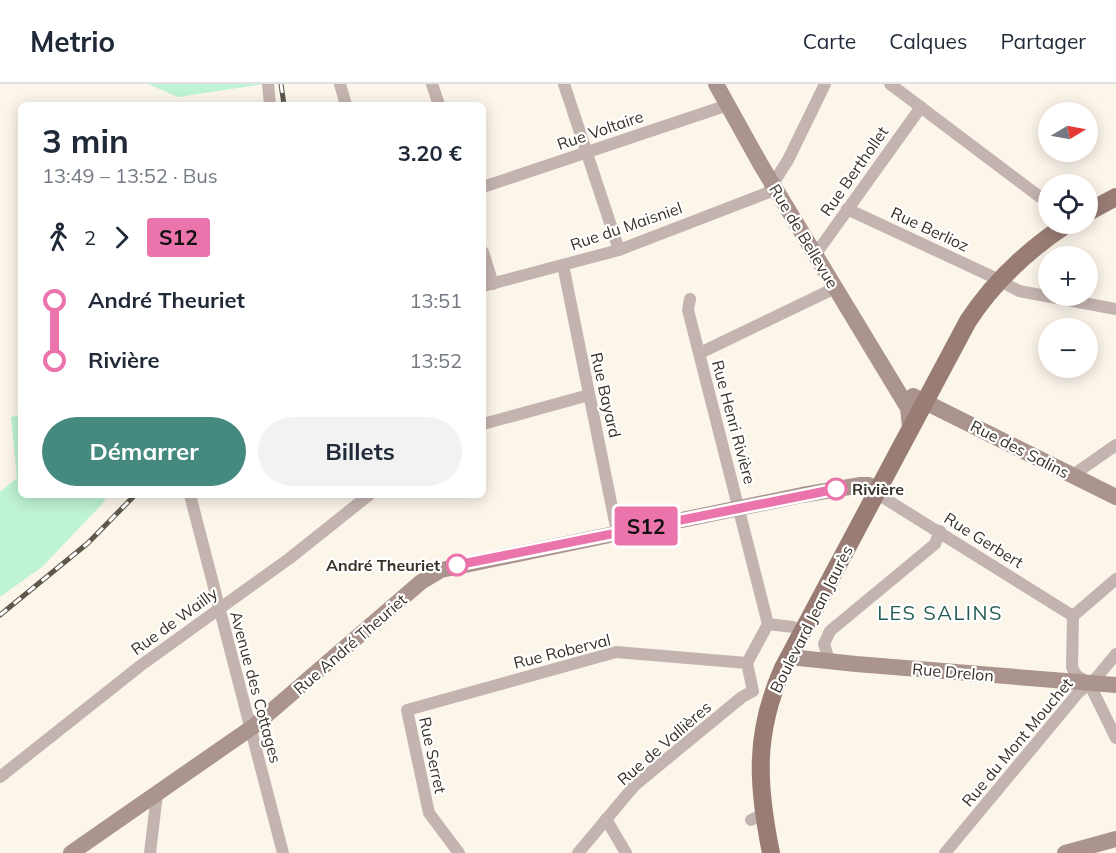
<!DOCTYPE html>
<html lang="fr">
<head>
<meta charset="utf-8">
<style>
  body { margin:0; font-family:Mulish,sans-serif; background:#f2f2f3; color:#1f2937; height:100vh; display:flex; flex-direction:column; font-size:22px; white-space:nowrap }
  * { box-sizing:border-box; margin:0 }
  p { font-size:20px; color:#747a83 }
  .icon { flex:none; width:33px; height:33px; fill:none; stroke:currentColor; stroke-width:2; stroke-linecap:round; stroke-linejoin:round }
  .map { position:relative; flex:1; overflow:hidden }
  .drawer { position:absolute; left:18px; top:18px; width:468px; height:396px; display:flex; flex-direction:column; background:#fff; border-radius:9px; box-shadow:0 3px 15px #0003 }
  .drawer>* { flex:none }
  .badge { padding:0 12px; border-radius:4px; font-size:21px; line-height:39px }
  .needle { width:39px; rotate:80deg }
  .tools { position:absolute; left:1038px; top:18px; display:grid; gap:12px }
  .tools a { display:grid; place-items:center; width:60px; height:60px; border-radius:50%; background:#fff; box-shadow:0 3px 15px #0003; font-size:30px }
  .map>.badge { position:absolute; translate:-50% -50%; box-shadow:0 0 0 3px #fff }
  .legs { display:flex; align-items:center; gap:9px; height:66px; padding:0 24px; font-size:20px }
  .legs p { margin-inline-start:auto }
  .headline { display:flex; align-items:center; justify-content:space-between; height:102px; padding:0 24px }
  h1 { font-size:33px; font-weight:700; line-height:45px }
  .button { display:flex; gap:12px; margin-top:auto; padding:12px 24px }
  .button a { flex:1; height:69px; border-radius:36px; background:#468a7f; color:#fff; font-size:24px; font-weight:700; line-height:69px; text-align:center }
  .button a+a { background:#f2f2f3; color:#1f2937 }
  ul { padding:0 24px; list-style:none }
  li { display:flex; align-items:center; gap:21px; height:60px; font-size:22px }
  li i { display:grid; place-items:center; width:9px; height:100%; margin:0 8px; background:currentColor }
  li i::after { content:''; width:15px; height:15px; margin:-8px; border:4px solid; border-radius:50%; background:#fff }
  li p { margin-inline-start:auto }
  li:first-child i { background:linear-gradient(#0000 50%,currentColor 0) }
  li:last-child i { background:linear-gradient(currentColor 50%,#0000 0) }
  header { display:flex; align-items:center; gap:36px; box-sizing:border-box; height:84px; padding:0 30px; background:#fff; border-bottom:2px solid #e0e1e3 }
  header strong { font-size:28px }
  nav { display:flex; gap:33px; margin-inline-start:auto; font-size:21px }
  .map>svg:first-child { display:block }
  .green { fill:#bef3d3 }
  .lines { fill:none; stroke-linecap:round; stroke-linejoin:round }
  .street { stroke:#c4b4b0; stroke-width:12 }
  .secondary { stroke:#ab948e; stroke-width:16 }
  .primary { stroke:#997d75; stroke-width:18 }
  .rail-casing { stroke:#5e584c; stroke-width:5 }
  .rail { stroke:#fff; stroke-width:3; stroke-dasharray:9; stroke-linecap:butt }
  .line-1-casing { stroke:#fff; stroke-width:14 }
  .line-1 { stroke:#ea74ab; stroke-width:9 }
  .stop-1-dot { fill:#fff; stroke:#ea74ab; stroke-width:3 }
  .labels { text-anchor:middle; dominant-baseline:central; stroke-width:4.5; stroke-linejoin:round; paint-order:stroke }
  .street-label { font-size:16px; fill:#383226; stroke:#fff }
  .stop-label { font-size:16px; font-weight:bold; fill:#383226; stroke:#fff; text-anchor:start }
  .quarter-label { font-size:20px; letter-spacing:1.5px; fill:#255d54; stroke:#fff }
</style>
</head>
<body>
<header>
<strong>Metrio</strong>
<nav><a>Carte</a><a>Calques</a><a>Partager</a></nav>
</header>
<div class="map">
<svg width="1116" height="769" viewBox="0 0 1116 769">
  <rect width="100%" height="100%" fill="#fcf5ea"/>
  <g class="green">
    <path d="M148,0H264L178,13Z"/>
    <path d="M21,331V411H107L103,419L42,483L0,513V408L17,394L11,333Z"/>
  </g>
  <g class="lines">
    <g class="street">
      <path d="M268,0L270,21"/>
      <path d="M340,0L346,21"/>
      <path d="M432,0L439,21"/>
      <path d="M564,0L619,166"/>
      <path d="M890,0L1048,119"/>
      <path d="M483,103L728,21"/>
      <path d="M847,125L991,192L1019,207L1116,225"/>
      <path d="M483,168L493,200"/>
      <path d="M815,171L921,23"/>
      <path d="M563,181L617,448"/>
      <path d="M483,202L619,166L767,109L788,76L825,0"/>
      <path d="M690,215L688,226L768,540"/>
      <path d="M700,269L835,204"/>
      <path d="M483,340L589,311"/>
      <path d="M1073,391L1116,361"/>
      <path d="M876,409L1073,532"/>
      <path d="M190,411L283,769"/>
      <path d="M1116,495L1073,532L1072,583L1076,591L1089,599L1116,654"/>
      <path d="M768,540L793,543L801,548"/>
      <path d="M829,576L824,560L830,547L935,460L940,447"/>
      <path d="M753,607L747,579L768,540"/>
      <path d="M0,693L140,582L290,474L369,411"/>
      <path d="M606,735L626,769"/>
      <path d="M751,736L763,730"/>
      <path d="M150,769L157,710"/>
      <path d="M459,769L429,729L407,626L616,568L747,579"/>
      <path d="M578,769L635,701L742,613L753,607"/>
      <path d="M945,769L1078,609L1097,593L1116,570"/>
    </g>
    <g class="secondary">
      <path d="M716,0L761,81L908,324L910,343"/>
      <path d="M913,312L1116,413"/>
      <path d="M790,570L799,574L856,580L1116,601"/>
      <path d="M71,769L254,642L421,498L441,486L802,411L861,401H869L876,409"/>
      <path d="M1065,769L1116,755"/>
    </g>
    <g class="primary">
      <path d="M1088,128L1116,113"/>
      <path d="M771,769C757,700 754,649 783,584L968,237C994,197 1028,166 1067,140"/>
    </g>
    <g class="rail-casing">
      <g id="rail">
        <path d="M281,0L284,21"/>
        <path d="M0,531L88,459L135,411"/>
      </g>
    </g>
    <use href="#rail" class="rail"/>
  </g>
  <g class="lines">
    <g class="line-1-casing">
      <path id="line-1" d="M457,481L836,405"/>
    </g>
    <use href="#line-1" class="line-1"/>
  </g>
  <g class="stop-1-dot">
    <circle cx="836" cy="405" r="10"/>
    <circle cx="457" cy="481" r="10"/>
  </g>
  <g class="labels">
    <g class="street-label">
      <text transform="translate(600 46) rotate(-19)">Rue Voltaire</text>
      <text transform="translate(854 87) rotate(-55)">Rue Berthollet</text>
      <text transform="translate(626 142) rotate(-19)">Rue du Maisniel</text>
      <text transform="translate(930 145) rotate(25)">Rue Berlioz</text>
      <text transform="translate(804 152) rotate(59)">Rue de Bellevue</text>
      <text transform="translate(606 311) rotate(77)">Rue Bayard</text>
      <text transform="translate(734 338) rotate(75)">Rue Henri Rivière</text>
      <text transform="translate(1020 365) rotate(27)">Rue des Salins</text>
      <text transform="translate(984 456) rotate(32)">Rue Gerbert</text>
      <text transform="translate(811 535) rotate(-63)">Boulevard Jean Jaurès</text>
      <text transform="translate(174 537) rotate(-36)">Rue de Wailly</text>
      <text transform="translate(350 560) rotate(-41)">Rue André Theuriet</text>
      <text transform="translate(562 567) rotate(-14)">Rue Roberval</text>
      <text transform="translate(953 588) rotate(5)">Rue Drelon</text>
      <text transform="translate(256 603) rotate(75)">Avenue des Cottages</text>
      <text transform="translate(1017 658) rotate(-50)">Rue du Mont Mouchet</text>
      <text transform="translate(664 659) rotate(-41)">Rue de Vallières</text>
      <text transform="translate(433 671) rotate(78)">Rue Serret</text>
    </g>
    <g class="stop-label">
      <text x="852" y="405">Rivière</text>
      <text x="440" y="481" text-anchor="end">André Theuriet</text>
    </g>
    <g class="quarter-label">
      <text x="940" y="528">LES SALINS</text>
    </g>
  </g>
</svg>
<div class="tools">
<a><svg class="needle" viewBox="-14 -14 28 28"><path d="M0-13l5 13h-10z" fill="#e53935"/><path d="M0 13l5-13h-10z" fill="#747a83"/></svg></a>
<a><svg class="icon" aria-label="locate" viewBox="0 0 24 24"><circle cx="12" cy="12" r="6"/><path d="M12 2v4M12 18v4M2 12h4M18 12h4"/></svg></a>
<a>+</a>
<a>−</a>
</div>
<b class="badge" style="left:646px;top:442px;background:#ea74ab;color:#111">S12</b>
<section class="drawer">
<div class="headline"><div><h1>3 min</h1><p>13:49 – 13:52 · Bus</p></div><b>3.20 €</b></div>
<div class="legs"><svg class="icon" aria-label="walk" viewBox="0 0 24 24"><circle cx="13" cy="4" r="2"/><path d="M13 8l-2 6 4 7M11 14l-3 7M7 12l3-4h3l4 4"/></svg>2<svg class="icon" aria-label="forward" viewBox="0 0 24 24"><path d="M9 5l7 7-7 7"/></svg><b class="badge" style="background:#ea74ab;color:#111">S12</b></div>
<ul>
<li><i style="color:#ea74ab"></i><b>André Theuriet</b><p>13:51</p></li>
<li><i style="color:#ea74ab"></i><b>Rivière</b><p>13:52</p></li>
</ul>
<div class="button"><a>Démarrer</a><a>Billets</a></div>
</section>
</div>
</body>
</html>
